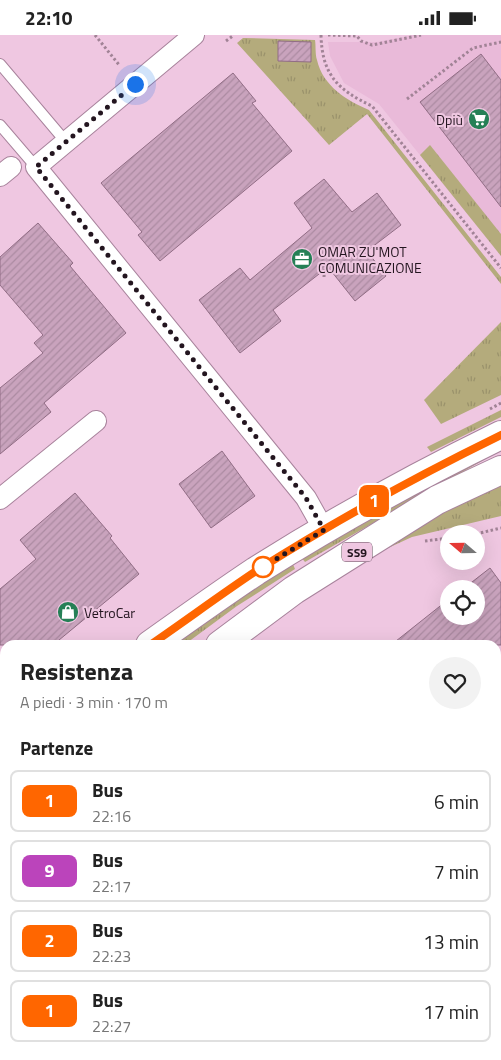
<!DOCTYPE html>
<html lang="it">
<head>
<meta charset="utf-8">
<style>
  body { margin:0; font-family:"Titillium Web",sans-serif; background:#f2f2f2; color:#222; height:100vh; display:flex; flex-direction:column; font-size:19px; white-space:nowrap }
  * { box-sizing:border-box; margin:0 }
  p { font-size:16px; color:#767676 }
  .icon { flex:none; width:28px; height:28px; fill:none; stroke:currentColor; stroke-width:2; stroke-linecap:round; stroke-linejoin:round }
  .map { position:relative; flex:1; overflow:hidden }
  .panel { position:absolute; left:0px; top:605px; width:501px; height:420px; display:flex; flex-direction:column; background:#fff; border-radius:15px 15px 0 0; box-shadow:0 5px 20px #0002 }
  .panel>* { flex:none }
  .badge { padding:0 10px; border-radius:8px; font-size:18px; line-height:32px }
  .needle { width:32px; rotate:290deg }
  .buttons { position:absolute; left:440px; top:490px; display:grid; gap:10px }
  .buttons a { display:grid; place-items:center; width:45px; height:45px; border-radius:50%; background:#fff; box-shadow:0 5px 20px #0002; font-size:25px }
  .you { position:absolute; width:25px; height:25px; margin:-12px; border:4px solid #fff; border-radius:50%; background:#1a73e8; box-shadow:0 0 0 8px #1a73e833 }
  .map>.badge { position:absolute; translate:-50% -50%; box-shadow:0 0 0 2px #fff }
  h2 { padding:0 20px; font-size:19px; line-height:45px }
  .round { display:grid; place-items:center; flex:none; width:52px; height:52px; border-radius:26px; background:#f2f2f2 }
  .summary { display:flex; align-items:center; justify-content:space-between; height:85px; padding:0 20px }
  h1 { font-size:24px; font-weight:700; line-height:38px }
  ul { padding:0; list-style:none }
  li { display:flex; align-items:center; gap:15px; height:62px; margin:0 10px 8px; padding:0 10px; border:2px solid #e0e0e0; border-radius:8px }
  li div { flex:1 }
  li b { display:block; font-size:19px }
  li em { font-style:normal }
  li .badge { min-width:55px; font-weight:700; text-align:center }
  .status { display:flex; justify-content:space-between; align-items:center; height:35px; padding:0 25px; background:#fff; direction:ltr }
  .status svg { height:14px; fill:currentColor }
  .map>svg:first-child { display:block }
  .built { fill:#e9bad9 }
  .grass { fill:url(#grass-tufts) }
  .building { fill:url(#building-hatch); stroke:#916d85 }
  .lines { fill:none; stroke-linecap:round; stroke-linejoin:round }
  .service-casing { stroke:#a8839c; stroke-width:12 }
  .minor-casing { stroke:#a8839c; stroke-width:22 }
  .primary-casing { stroke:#a8839c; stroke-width:30 }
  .path { stroke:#a18396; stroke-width:3; stroke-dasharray:2.5 2.5; stroke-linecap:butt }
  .service { stroke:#fff; stroke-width:10 }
  .minor { stroke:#fff; stroke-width:20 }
  .primary { stroke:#fff; stroke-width:28 }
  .line-casing { stroke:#fff; stroke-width:11 }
  .line { stroke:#f60; stroke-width:8 }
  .walk { stroke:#23151f; stroke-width:5; stroke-dasharray:0 9 }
  .stop-dot { fill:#fff; stroke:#f60; stroke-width:2.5 }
  .labels { text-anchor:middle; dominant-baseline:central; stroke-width:4; stroke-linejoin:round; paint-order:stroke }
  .shield { fill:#efc7e1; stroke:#604a59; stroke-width:1 }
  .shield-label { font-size:12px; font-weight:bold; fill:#23151f }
  .poi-label { font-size:14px; fill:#23151f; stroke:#efc7e1; text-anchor:start }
</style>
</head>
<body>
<div class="status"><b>22:10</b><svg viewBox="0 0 49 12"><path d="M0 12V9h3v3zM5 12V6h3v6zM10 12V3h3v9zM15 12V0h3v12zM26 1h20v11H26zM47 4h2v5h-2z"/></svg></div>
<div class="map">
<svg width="501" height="1025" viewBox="0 0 501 1025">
  <defs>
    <pattern id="grass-tufts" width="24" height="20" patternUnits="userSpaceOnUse" patternTransform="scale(1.25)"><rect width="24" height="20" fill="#b4ab7c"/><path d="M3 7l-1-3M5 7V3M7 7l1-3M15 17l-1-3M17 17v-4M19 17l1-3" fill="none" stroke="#9a926b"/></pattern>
    <pattern id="building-hatch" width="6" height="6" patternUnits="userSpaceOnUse" patternTransform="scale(1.25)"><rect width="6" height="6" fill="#c9a3bd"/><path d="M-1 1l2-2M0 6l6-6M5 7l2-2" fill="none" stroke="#ac8ba2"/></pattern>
  </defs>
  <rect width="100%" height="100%" fill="#efc7e1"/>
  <path class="built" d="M414,0H501V221L379,69L344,48L330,21L328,7H377Z"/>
  <g class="grass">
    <path d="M243,3L315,5C316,11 315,19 317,25C323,51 346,65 369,75L501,242V249L367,79L329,110L237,8Z"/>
    <path d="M430,110L501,199V221L420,120Z"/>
    <path d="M501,287V360L441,389L424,365Z"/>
    <path d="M501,375V382L431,417L427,412Z"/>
    <path d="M501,415L305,527L301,522L443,441Z"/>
    <path d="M501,447V481L412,502L375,519L467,462Z"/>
    <path d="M292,527L295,534L237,571L184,610H170Z"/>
  </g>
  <g class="building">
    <path d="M278,6L311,7V27L278,26Z"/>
    <path d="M481,19L501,45V172L420,67Z"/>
    <path d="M233,38L256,66L252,68L292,116L160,226L138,200L142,197L101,148Z"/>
    <path d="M324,144L352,177L377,158L401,190L367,216L386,241L355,266L328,232L273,275L281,286L240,318L199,265L240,233L250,245L312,193L294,168Z"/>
    <path d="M38,188L73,228L70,231L126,298L44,368L51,377L0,419V353L43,318L34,308L43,300L0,250V222Z"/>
    <path d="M222,416L255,461L211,493L179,449Z"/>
    <path d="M75,458L112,501L110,503L139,539L53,610H0V554L36,524L20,505Z"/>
    <path d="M490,533L501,548V610H391L449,564V581H476V554H463Z"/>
  </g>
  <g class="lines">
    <g class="service-casing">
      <g id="service">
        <path d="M0,29L66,107"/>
        <path d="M0,90L36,132"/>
      </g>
    </g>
    <g class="minor-casing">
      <g id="minor">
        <path d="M194,0L36,132L306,463L324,495"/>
        <path d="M0,141L11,132"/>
        <path d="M0,464L96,386"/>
        <path d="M496,814L501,810"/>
        <path d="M244,1025L251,1020"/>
      </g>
    </g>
    <g class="primary-casing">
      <g id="primary">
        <path d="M150,610C185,585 220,560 256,536C335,486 417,441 501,400"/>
        <path d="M220,610L294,555L437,465L501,435"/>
        <path d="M0,732L5,728"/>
        <path d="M0,777L5,773"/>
      </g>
    </g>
    <g class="path">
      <path d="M95,0L120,31"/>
      <path d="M321,0C322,40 338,55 372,71L501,233"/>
      <path d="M328,0L357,1L361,6L372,10L421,0"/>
      <path d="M226,6L234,0"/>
      <path d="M407,64L473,13L501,7"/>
      <path d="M324,242L325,228"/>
      <path d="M490,374L501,368"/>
      <path d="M476,499L501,493"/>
      <path d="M425,506L449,503"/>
    </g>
    <use href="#service" class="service"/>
    <use href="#minor" class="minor"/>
    <use href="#primary" class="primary"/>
  </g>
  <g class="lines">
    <g class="line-casing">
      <path id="line" d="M150,610C185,586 220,560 256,536C335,486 417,441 501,400"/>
    </g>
    <use href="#line" class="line"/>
    <path class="walk" d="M135,49L36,132L306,463L324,495L263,532"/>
  </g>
  <defs>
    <g id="supermarket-disc" transform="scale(1.125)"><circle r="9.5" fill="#258056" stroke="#efc7e1"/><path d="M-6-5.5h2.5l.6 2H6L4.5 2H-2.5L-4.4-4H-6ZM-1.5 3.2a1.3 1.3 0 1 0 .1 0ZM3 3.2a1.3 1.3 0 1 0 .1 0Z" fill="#fff"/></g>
    <g id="office-disc" transform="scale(1.125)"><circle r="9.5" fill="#258056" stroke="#efc7e1"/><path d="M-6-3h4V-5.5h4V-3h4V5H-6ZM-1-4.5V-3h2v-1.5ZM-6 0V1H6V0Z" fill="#fff"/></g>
    <g id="shop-disc" transform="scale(1.125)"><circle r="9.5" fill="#258056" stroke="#efc7e1"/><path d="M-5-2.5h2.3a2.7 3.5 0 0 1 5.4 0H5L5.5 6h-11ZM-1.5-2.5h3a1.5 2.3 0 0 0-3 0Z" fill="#fff"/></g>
  </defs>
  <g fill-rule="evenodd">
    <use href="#supermarket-disc" x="479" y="84"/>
    <use href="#office-disc" x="302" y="224"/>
    <use href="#shop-disc" x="68" y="577"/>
  </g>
  <circle class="stop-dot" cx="263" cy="532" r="10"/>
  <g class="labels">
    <rect class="shield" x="342" y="507.5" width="30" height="19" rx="4"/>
    <g class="shield-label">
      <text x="357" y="517">SS9</text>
    </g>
    <g class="poi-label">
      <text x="463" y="84" text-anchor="end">Dpiù</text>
      <text x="318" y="216">OMAR ZU'MOT<tspan x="318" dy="16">COMUNICAZIONE</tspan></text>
      <text x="84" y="577">VetroCar</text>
    </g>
  </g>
</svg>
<div class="buttons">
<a><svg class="needle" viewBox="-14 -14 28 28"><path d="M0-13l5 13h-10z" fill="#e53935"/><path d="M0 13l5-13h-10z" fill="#767676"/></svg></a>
<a><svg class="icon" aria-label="locate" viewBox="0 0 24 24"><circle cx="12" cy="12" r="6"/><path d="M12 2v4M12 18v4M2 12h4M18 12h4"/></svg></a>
</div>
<div class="you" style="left:135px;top:49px"></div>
<b class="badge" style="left:374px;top:466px;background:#f60;color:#fff">1</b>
<section class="panel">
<div class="summary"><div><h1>Resistenza</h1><p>A piedi · 3 min · 170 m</p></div><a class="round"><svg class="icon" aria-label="heart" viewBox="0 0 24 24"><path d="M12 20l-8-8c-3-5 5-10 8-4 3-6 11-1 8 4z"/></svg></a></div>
<h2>Partenze</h2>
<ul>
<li><span class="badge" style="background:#f60;color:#fff">1</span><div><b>Bus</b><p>22:16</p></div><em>6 min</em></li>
<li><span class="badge" style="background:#b4b;color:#fff">9</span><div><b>Bus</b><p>22:17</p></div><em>7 min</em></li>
<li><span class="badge" style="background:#f60;color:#fff">2</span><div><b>Bus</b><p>22:23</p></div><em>13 min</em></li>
<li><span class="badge" style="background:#f60;color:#fff">1</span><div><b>Bus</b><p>22:27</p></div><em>17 min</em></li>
</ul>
</section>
</div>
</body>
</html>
